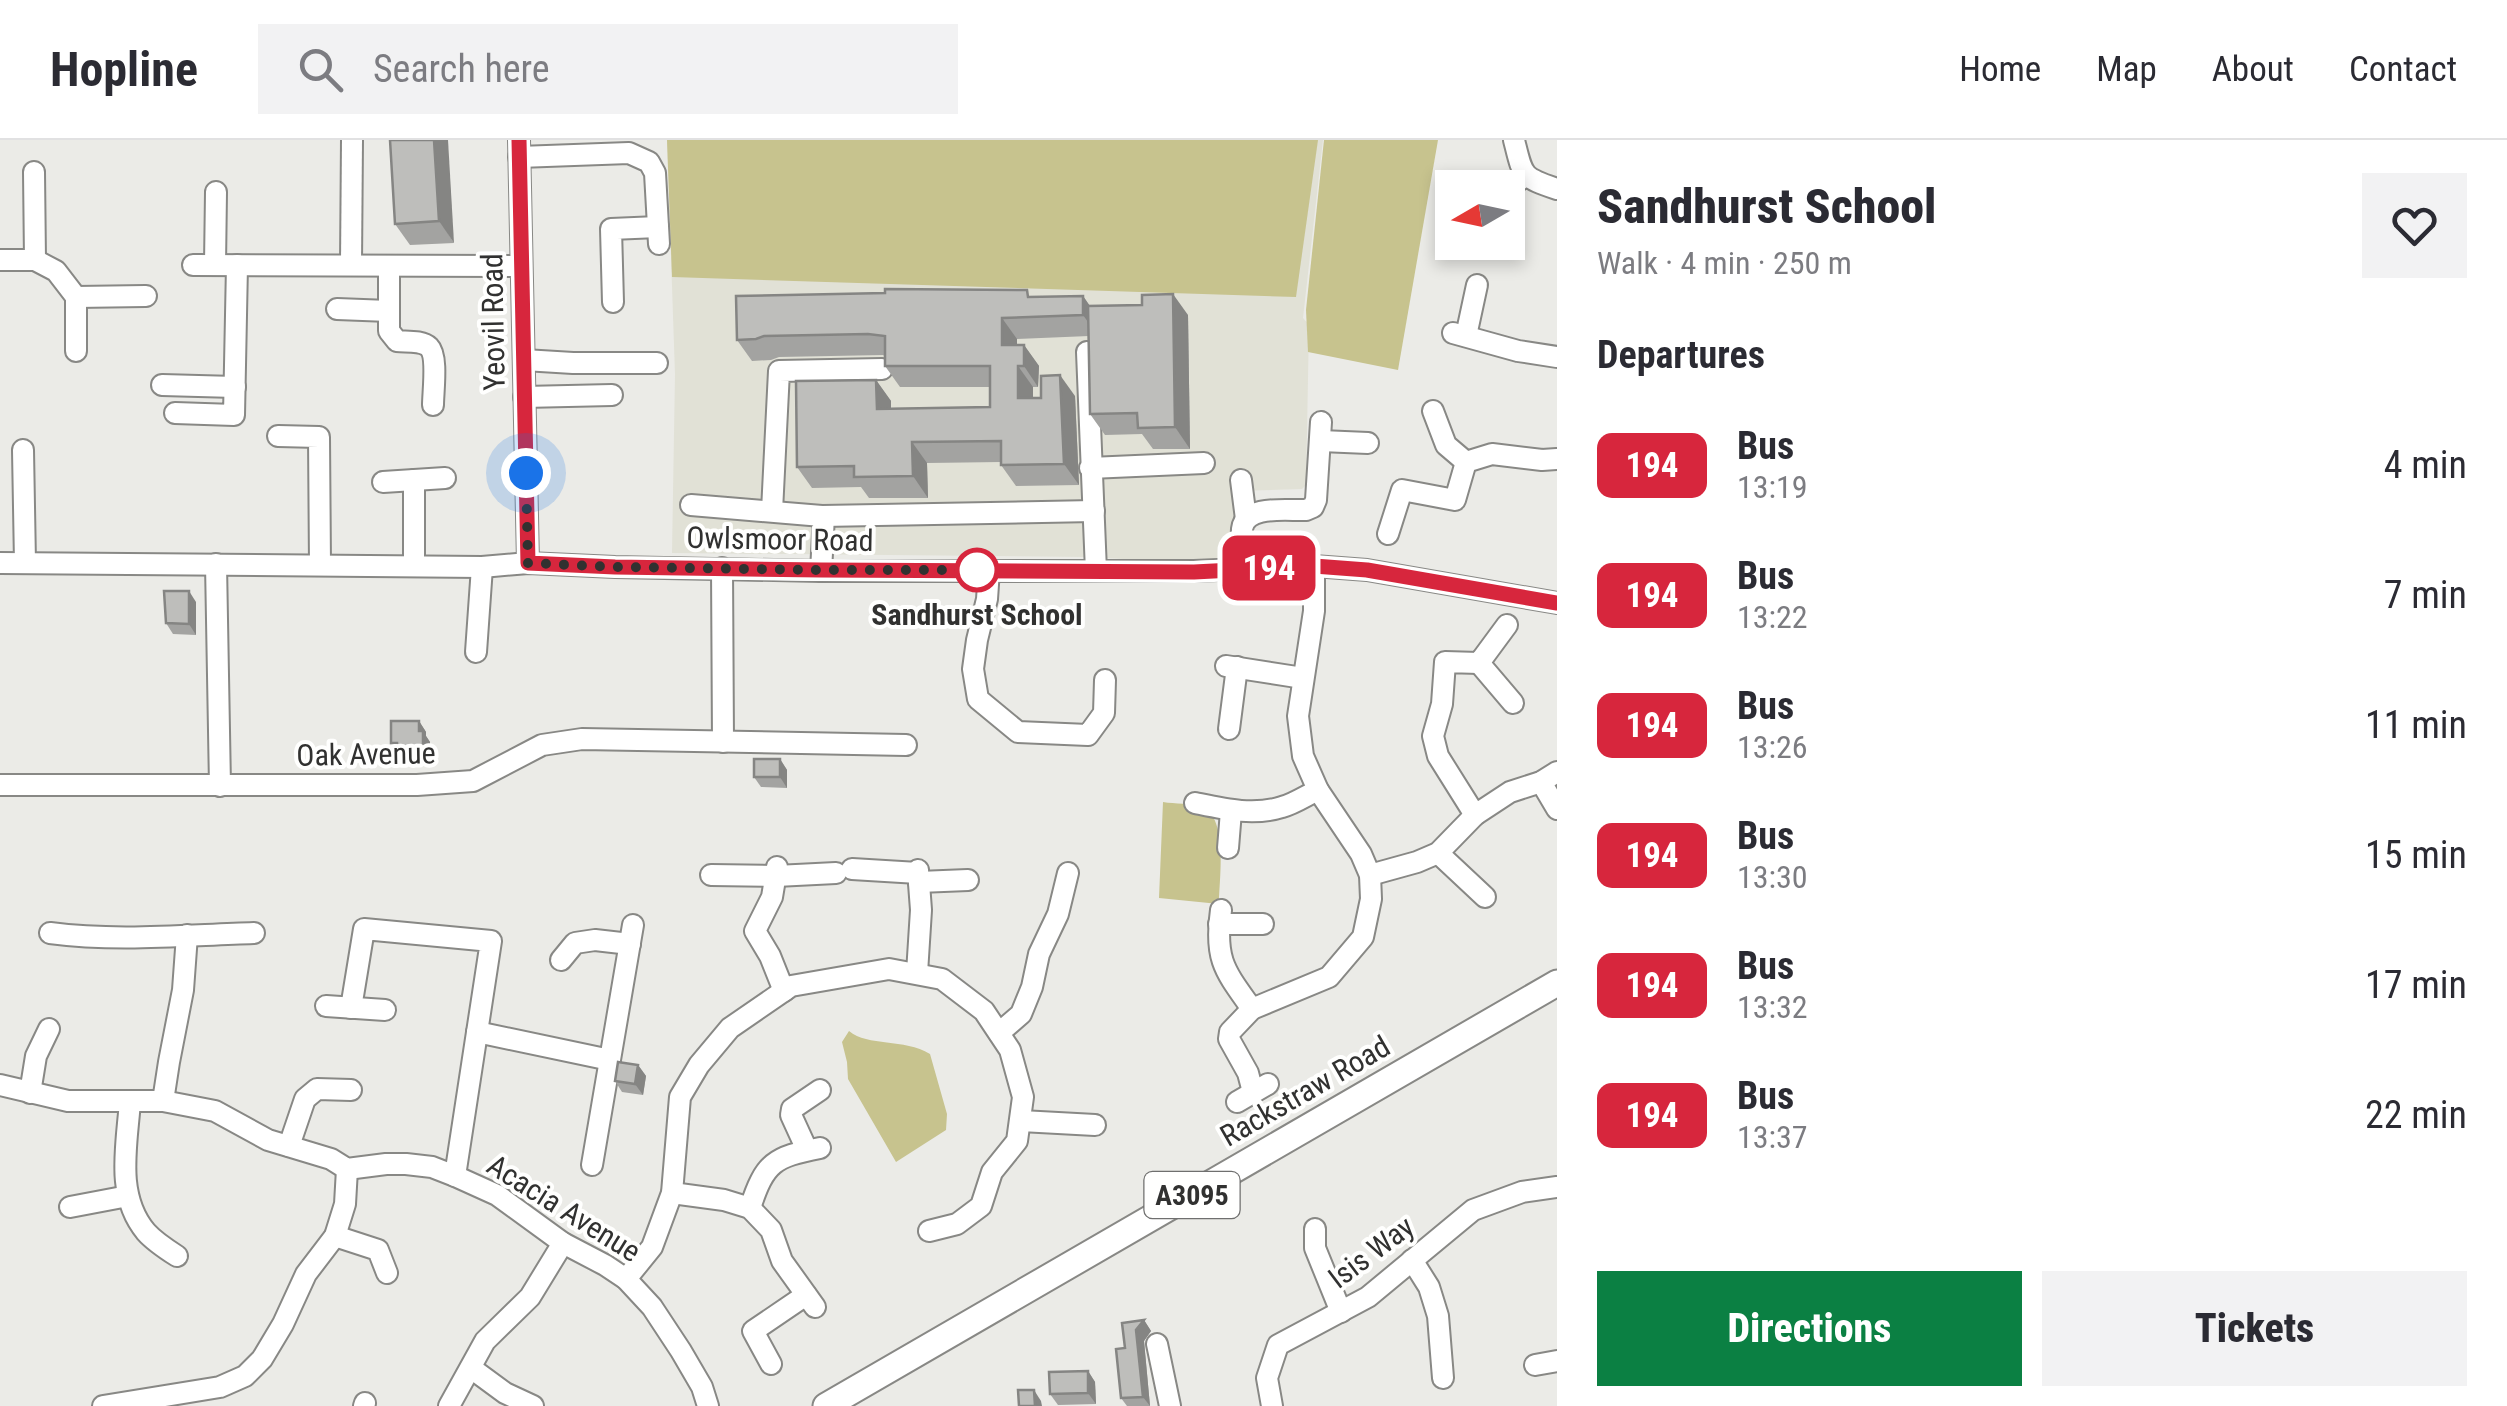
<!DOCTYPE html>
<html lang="en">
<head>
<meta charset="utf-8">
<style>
  body { margin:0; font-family:"Roboto Condensed",sans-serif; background:#f2f2f3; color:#2b2b33; height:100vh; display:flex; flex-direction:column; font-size:38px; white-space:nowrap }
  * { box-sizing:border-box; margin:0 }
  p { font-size:32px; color:#7c7c81 }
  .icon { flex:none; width:55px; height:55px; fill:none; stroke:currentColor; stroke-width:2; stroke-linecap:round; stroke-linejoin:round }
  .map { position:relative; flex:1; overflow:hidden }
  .panel { display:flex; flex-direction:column; background:#fff; width:950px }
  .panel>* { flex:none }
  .badge { padding:0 20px; border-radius:15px; font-size:35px; line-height:65px }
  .needle { width:65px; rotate:261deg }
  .tools { position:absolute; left:1435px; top:30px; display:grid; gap:20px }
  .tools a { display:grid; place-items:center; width:90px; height:90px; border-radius:0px; background:#fff; box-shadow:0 5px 15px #0003; font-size:50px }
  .you { position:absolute; width:50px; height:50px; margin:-25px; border:8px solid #fff; border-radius:50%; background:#1a73e8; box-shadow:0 0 0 15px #1a73e833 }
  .map>.badge { position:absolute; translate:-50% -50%; box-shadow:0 0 0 5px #fff }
  h2 { padding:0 40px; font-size:38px; line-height:90px }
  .round { display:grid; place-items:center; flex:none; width:105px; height:105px; border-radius:0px; background:#f2f2f3 }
  .overview { display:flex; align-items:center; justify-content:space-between; height:170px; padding:0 40px }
  h1 { font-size:48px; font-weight:800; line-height:75px }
  .action { display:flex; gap:20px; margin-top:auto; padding:20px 40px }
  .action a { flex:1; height:115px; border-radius:0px; background:#0b8043; color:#fff; font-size:40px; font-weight:800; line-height:115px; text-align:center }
  .action a+a { background:#f2f2f3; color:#2b2b33 }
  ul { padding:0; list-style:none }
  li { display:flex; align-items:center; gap:30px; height:130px; padding:0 40px }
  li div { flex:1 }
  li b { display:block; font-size:38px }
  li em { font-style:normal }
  li .badge { min-width:110px; font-weight:700; text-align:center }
  header { display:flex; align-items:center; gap:60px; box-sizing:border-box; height:140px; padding:0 50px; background:#fff; border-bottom:2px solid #e1e1e2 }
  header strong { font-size:48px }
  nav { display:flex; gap:55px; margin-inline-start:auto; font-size:35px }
  .search { width:700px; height:90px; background:#f2f2f3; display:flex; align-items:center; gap:25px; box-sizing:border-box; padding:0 35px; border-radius:0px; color:#7c7c81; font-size:38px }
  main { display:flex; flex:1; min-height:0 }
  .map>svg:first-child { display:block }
  .built { fill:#e1e1d6 }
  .green { fill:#c7c38e }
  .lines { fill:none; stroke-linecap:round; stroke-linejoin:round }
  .minor-casing { stroke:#888885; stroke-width:24 }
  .major-casing { stroke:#888885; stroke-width:29 }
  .minor { stroke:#fff; stroke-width:20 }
  .major { stroke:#fff; stroke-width:25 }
  .wall { fill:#a3a3a1 }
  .shaded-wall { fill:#858583 }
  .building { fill:#bebebb; stroke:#858583; stroke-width:2.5 }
  .line-casing { stroke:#fff; stroke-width:22 }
  .line { stroke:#d7263d; stroke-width:15 }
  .walk { stroke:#313130; stroke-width:10; stroke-dasharray:0 18 }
  .stop-dot { fill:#fff; stroke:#d7263d; stroke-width:5 }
  .labels { text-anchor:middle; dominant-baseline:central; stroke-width:8; stroke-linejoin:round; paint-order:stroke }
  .shield { fill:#fffffe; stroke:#6f6f6e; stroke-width:2.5 }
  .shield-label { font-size:28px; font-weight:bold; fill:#313130 }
  .street-label { font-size:30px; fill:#313130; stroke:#fffffe }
  .stop-label { font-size:30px; font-weight:bold; fill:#313130; stroke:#fffffe }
</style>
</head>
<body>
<header>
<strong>Hopline</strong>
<div class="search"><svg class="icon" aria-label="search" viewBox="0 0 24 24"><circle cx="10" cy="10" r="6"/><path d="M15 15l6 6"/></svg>Search here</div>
<nav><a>Home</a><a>Map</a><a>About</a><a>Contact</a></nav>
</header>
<main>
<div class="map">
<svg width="1557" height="1266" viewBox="0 0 1557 1266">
  <rect width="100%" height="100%" fill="#ebebe7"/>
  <path class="built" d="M667,0H1323L1303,178L1309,185L1306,345L1302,349L1235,351L1236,423L1209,424L1208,419L1141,420L1087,417L672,413L675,234Z"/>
  <g class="green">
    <path d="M667,0H1318L1296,157L672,137Z"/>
    <path d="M1324,0H1438L1398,230L1308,212L1306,170Z"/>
    <path d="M1163,662C1175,664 1191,663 1202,667C1229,678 1219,740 1219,764L1159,758Z"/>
    <path d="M849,891C868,907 904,898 930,914L947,974L946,990L896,1022L848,939L847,922L842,902Z"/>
  </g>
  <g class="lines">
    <g class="minor-casing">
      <g id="minor">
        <path d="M519,0L528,423"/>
        <path d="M1514,0C1523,36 1521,37 1557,49"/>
        <path d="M519,17L629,13L649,22L655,33L659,104"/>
        <path d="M34,32L35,120"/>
        <path d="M1496,48L1510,47L1525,36"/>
        <path d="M0,120H35L56,131L76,157V211"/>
        <path d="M193,125L521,126"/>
        <path d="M215,125L216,52"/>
        <path d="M351,125L352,0"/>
        <path d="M389,126V191L397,201C406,202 422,200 429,207C438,216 433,252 433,265"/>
        <path d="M76,157L146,156"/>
        <path d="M613,162L611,89L658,87"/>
        <path d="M337,169L389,171"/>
        <path d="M1453,193L1518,211L1557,217"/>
        <path d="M1466,196L1477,145"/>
        <path d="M1087,212L1096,431"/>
        <path d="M524,220L573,223H657"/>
        <path d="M162,245L235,247"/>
        <path d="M524,257L612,255"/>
        <path d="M1433,271L1446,305L1466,322"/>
        <path d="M175,273L234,275L237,125"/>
        <path d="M278,296L319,297L320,425"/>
        <path d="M1321,301L1368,303"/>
        <path d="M23,310L25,423"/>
        <path d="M1090,328L1204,323"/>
        <path d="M414,340V425"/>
        <path d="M1241,340L1246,379"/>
        <path d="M383,342L445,338"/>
        <path d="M691,365L822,376L1094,371"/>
        <path d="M772,371L779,231L882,229"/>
        <path d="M1388,394L1402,350L1455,360L1466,322L1492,314L1542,320L1557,319"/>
        <path d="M0,423L482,427L528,423L615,427L821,431H1194L1314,426L1367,430L1557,463"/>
        <path d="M216,424L220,646"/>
        <path d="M722,428L723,602"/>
        <path d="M1244,429C1244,416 1241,401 1242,389C1245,364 1288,371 1306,370L1313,367L1316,360L1321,282"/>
        <path d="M989,430L987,459L977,500L973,529L978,559L1018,592L1088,595L1104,573L1105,540"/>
        <path d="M821,431L824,376"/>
        <path d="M476,512L482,427"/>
        <path d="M1479,523L1513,563"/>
        <path d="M1226,526L1303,538"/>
        <path d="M1229,589L1237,527"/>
        <path d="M1541,642L1557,669"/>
        <path d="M0,645H417L473,641L542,605L582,599L906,605"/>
        <path d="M1195,663C1224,669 1253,676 1282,667C1294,664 1307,655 1318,650"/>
        <path d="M1475,675L1438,616L1433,596L1442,564L1445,522L1479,523L1507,485"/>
        <path d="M1228,708L1231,671"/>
        <path d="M1438,713L1485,757"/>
        <path d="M777,727L772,757L755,791L770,816L784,851"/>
        <path d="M852,729L918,733"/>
        <path d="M711,735L776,736L836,733"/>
        <path d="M1370,735L1417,722L1438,713L1475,675L1510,652L1541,642L1557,632"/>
        <path d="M919,742L968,740"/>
        <path d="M1221,770C1214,820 1225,831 1252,869"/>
        <path d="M1219,784H1263"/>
        <path d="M50,793C118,802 186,795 254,793"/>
        <path d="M561,820L575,803L595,800L630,804"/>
        <path d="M917,833L921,770L918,730"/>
        <path d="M326,866L385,870"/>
        <path d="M351,868L364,789L491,801L455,1036"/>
        <path d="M477,892L610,920"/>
        <path d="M999,893L1021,874L1032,847L1039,814L1058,774L1068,733"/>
        <path d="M0,945L68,961H163L215,971L268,1000L331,1019L347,1029L386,1024H406L432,1027L455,1036L497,1055L563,1103L605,1125L626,1139L652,1167L681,1211L702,1247L708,1266"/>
        <path d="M1253,952L1248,933L1229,899L1230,892L1252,869L1329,837L1363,797L1371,759L1370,735L1361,714L1318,650L1303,616L1298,576L1314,471V426"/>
        <path d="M30,953L36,916L49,889"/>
        <path d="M130,961C127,1005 115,1055 146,1092C154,1101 166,1109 177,1116"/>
        <path d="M163,961L169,922L183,850L187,795"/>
        <path d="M1237,962L1268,944"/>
        <path d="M1021,981L1095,985"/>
        <path d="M289,1006L305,959L317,949L351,950"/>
        <path d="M807,1010L791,975L792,969L820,950"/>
        <path d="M592,1025L633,785"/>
        <path d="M672,1053L724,1060L750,1068L771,1090L782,1121L815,1167"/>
        <path d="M70,1067L128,1056"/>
        <path d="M750,1068C765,1022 774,1017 820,1008"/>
        <path d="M1315,1089V1108L1341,1172"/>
        <path d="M335,1096L378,1110L387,1133"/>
        <path d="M1412,1120L1429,1147L1438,1176L1443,1238"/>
        <path d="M626,1139L652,1107L672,1053L680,957L699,925L730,888L791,846L889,829L942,839L984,871L1010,910L1023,957L1017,1001L992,1032L981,1066L957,1084L929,1091"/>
        <path d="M1157,1204L1170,1266"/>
        <path d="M771,1224L753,1191L806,1155"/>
        <path d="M1535,1225L1557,1221"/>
        <path d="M471,1228L505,1253L533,1266"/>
        <path d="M103,1266L220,1247L245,1236L262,1219L283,1184L306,1134L335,1096L345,1064L347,1029"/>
        <path d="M364,1266L365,1263"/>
        <path d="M449,1266L485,1201L530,1157L563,1103"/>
        <path d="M1272,1266L1267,1238L1278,1205L1368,1157L1473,1070L1522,1052L1557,1047"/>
      </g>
    </g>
    <g class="major-casing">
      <path id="major" d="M826,1266L1557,843"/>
    </g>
    <use href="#minor" class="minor"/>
    <use href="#major" class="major"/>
  </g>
  <g class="wall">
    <path d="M390,0L454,103L410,105L395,84Z"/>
    <path d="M1083,156L1090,166L1188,175L1190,309H1153L1142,294L1105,295L1090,274L1089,196L1017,199V205H1024L1039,226L1038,247H1033V258L1075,256L1079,345L1016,346L1001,325V322L927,323L928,358H869L861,347L812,348L797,327L876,240L891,261V268L990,267V247H900L885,226V216L883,215L779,217L771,220L752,221L737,200L1033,157Z"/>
    <path d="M196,462V495L173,494L166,483Z"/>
    <path d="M419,581L426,592V596L430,602V620H405L391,603Z"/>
    <path d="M780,619L787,630V648L761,647L754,637Z"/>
    <path d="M638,925L646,936L643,955L622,952L615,941Z"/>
    <path d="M1144,1180L1151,1191L1144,1201L1150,1266H1127L1121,1258L1125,1208Z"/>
    <path d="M1088,1231L1095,1242L1096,1264L1058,1265L1050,1254Z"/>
  </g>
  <g class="shaded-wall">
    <path d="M434,0H448L454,103L439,81Z"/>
    <path d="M1173,154L1188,175L1190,309L1175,287Z"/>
    <path d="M1083,156L1098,178V196L1083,175Z"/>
    <path d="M1002,178L1017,199V226L1002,205Z"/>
    <path d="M1024,205L1039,226L1038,247L1024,226Z"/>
    <path d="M1018,226L1033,247V279L1018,258Z"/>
    <path d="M1060,235L1075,256L1079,345L1064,324Z"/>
    <path d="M876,240L891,261V290L877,269Z"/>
    <path d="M912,302L927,323L928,358L913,336Z"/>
    <path d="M189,451L196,462V495L189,484Z"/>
    <path d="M419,581L426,592V596L430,602V620L423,609L419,591Z"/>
    <path d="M780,619L787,630V648L780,637Z"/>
    <path d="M638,925L646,936L643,955L635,944Z"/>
    <path d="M1144,1180L1151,1191L1144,1201L1150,1266L1143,1257L1136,1190Z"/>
    <path d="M1088,1231L1095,1242L1096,1264L1088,1253Z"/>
    <path d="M1034,1250L1041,1261L1042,1266H1035Z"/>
  </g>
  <g class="building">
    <path d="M390,0H434L439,81L395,84Z"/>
    <path d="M885,149L1027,150L1028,157L1083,156V175L1002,178V205H1024V226H1018V258H1041V236L1060,235L1064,324L1001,325V301L912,302L913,336L854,337V326L797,327L796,241L876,240L877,269L990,267V226H885V196L868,194L764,196L756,199L737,200L736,156L885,153Z"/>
    <path d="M1173,154L1175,287L1138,288L1137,273L1090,274L1088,166L1142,165V155Z"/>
    <path d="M164,451H189V484L166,483Z"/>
    <path d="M391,581H419V591H423V609H397V603H391Z"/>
    <rect x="754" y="619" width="26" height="18"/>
    <path d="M618,922L638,925L635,944L615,941Z"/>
    <path d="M1144,1180L1136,1190L1143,1257L1121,1258L1116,1209L1125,1208L1122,1183Z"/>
    <path d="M1088,1231V1253L1050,1254L1049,1232Z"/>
    <path d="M1018,1250H1034L1035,1266H1019Z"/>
  </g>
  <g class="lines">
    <g class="line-casing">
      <path id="line" d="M519,0L528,423L615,427L821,430L1194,432L1314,426L1367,430L1557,463"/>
    </g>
    <use href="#line" class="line"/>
    <path class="walk" d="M526,333L528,423L615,427L821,430H988H977"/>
  </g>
  <circle class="stop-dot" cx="977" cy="430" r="20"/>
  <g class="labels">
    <rect class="shield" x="1144.5" y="1032" width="95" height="46" rx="8"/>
    <g class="shield-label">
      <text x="1192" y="1055">A3095</text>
    </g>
    <g class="street-label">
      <text transform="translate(493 182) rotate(-91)">Yeovil Road</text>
      <text transform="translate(780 399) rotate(1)">Owlsmoor Road</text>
      <text transform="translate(366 614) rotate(-1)">Oak Avenue</text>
      <text transform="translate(1305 951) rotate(-30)">Rackstraw Road</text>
      <text transform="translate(564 1068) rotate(32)">Acacia Avenue</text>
      <text transform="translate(1371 1112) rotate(-37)">Isis Way</text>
    </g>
    <g class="stop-label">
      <text x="977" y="474">Sandhurst School</text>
    </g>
  </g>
</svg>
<div class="tools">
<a><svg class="needle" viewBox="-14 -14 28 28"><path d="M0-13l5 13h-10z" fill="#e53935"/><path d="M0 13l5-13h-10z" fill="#7c7c81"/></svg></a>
</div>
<div class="you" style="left:526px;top:333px"></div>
<b class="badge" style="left:1269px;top:428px;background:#d7263d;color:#fff">194</b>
</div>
<section class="panel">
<div class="overview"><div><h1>Sandhurst School</h1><p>Walk · 4 min · 250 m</p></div><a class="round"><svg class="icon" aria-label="heart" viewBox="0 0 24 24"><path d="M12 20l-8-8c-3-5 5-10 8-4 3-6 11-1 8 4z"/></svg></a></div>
<h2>Departures</h2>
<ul>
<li><span class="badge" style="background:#d7263d;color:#fff">194</span><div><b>Bus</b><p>13:19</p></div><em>4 min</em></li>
<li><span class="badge" style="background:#d7263d;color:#fff">194</span><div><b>Bus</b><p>13:22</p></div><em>7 min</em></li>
<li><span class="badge" style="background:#d7263d;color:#fff">194</span><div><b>Bus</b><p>13:26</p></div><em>11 min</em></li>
<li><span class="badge" style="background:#d7263d;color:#fff">194</span><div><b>Bus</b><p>13:30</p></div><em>15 min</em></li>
<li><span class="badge" style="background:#d7263d;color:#fff">194</span><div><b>Bus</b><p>13:32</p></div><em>17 min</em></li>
<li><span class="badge" style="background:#d7263d;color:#fff">194</span><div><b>Bus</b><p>13:37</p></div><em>22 min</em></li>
</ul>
<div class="action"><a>Directions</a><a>Tickets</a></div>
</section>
</main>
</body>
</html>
